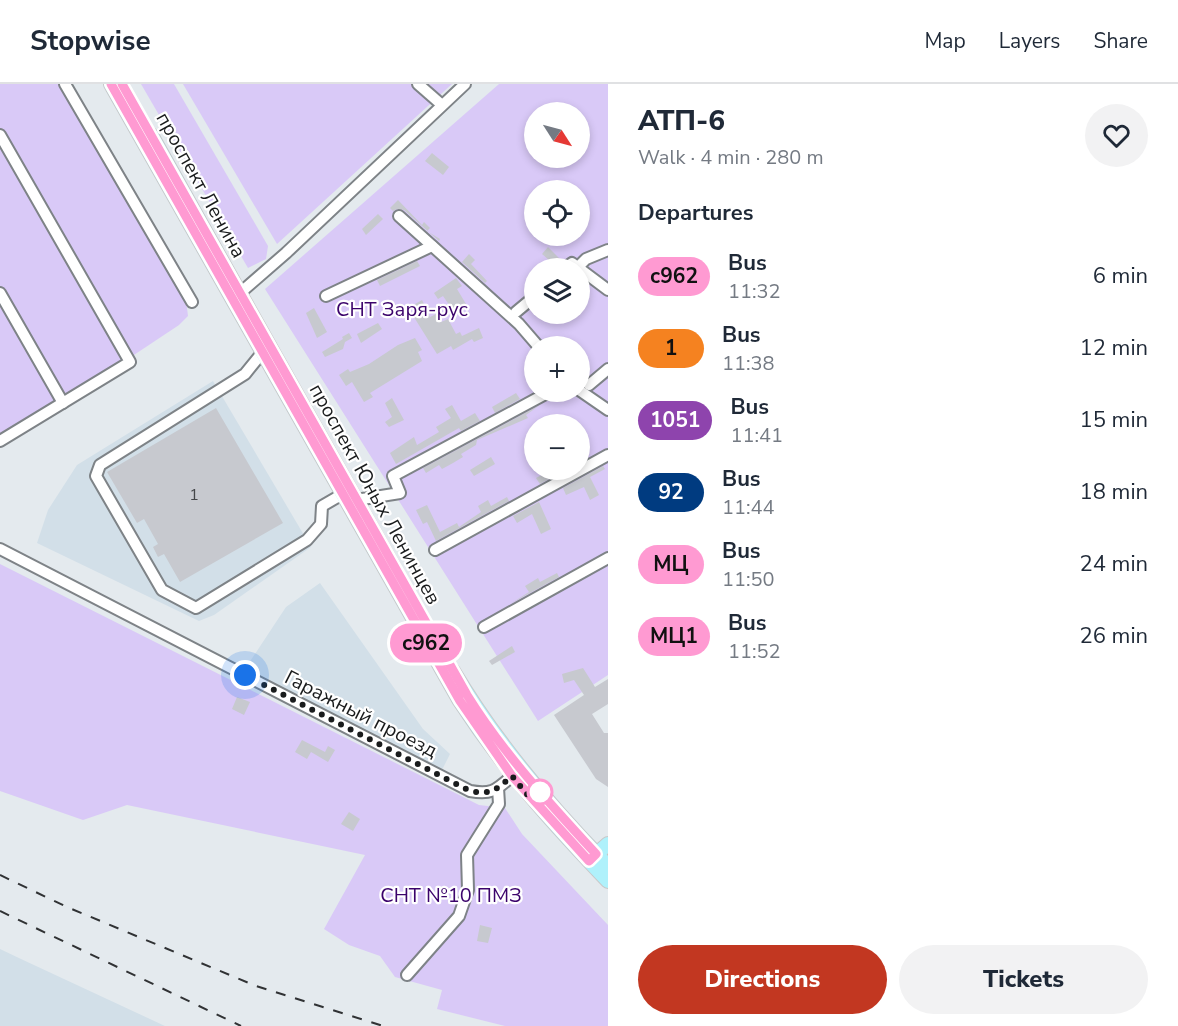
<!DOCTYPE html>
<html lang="en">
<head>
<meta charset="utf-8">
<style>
  body { margin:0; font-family:"Nunito Sans",sans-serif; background:#f2f2f3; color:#1f2937; height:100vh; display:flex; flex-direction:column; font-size:22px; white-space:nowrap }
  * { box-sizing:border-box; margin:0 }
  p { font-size:20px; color:#747a83 }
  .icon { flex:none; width:33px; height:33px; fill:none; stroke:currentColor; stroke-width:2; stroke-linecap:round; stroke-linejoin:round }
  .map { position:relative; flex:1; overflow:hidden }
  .panel { display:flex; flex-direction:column; background:#fff; width:570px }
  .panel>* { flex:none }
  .badge { padding:0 12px; border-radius:20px; font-size:21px; line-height:39px }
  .needle { width:39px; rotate:126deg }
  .fabs { position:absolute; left:524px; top:18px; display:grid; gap:12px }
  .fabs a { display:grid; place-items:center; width:66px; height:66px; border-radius:50%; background:#fff; box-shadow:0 3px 9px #0003; font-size:30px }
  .you { position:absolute; width:30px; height:30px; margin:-15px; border:4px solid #fff; border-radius:50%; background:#1a73e8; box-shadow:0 0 0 9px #1a73e833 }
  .map>.badge { position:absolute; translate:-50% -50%; box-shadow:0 0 0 3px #fff }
  h2 { padding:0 30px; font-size:22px; line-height:54px }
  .round { display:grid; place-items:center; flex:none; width:63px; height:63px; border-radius:32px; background:#f2f2f3 }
  .head { display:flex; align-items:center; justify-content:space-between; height:102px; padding:0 30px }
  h1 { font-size:28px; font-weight:800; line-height:45px }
  .cta { display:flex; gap:12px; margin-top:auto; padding:12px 30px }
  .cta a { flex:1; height:69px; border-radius:36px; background:#c23721; color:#fff; font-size:24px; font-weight:800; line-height:69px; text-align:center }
  .cta a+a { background:#f2f2f3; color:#1f2937 }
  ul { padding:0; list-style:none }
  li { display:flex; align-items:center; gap:18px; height:72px; padding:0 30px }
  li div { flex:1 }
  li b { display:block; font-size:22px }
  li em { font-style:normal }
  li .badge { min-width:66px; font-weight:700; text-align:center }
  header { display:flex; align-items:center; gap:36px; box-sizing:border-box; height:84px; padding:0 30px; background:#fff; border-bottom:2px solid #e0e1e3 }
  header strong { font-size:28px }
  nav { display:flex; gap:33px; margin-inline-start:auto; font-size:21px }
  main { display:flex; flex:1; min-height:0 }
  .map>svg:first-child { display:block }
  .built { fill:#d2dfe8 }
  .green { fill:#d9c9f7; fill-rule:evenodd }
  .building { fill:#c7c9cf }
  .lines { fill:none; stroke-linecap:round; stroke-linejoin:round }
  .minor-casing { stroke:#7e8387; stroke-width:14 }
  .major-casing { stroke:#c8c8c9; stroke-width:16 }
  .minor { stroke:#fff; stroke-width:10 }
  .major { stroke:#aff1fb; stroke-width:14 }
  .rail { stroke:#303234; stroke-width:2; stroke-dasharray:10 10; stroke-linecap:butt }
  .line-casing { stroke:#fff; stroke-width:14 }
  .line { stroke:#ff9ad2; stroke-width:9 }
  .walk { stroke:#191b1c; stroke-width:6; stroke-dasharray:0 10.8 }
  .stop-dot { fill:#fff; stroke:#ff9ad2; stroke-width:3 }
  .labels { text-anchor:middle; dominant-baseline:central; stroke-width:4.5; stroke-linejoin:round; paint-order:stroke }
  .number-label { font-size:16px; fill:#444649 }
  .street-label { font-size:20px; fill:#191b1c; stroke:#fff }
  .park-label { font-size:20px; fill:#3b036b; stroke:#fff }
</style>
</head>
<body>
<header>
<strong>Stopwise</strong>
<nav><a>Map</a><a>Layers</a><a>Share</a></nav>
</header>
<main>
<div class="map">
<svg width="608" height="942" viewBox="0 0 608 942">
  <rect width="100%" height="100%" fill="#e4eaee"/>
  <g class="built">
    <path d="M213,297L311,463L214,531L199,537L37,459L48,426L77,381Z"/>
    <path d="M320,499L423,645L450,670L442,686L245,585L286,523Z"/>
    <path d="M0,865L21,875L165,942H0Z"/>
  </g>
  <g class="green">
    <path d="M0,0H65L186,216L188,232L179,241L0,360Z"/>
    <path d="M141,0H174L268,162L266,175L248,184Z"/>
    <path d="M183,0H452L277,160Z"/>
    <path d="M499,0H608V591L538,637L265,205ZM534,28H579V74H534ZM534,106H579V152H534ZM534,184H579V230H534ZM534,262H579V308H534ZM534,340H579V386H534Z"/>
    <path d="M0,480L479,721L505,724L522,750L608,841V942H505L437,925L442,906L395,893L380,872L349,861L324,845L365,771L127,721L83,736L0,707Z"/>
  </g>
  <g class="building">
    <path d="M432,69L449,83L443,91L425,77Z"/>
    <path d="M398,116L422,141L424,138L430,144L427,147L440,155L439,157L404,126L397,125L393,127L390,124Z"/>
    <path d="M378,130L383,135L366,151L362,145Z"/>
    <path d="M548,163L562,177L558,184H540L549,176L542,170Z"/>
    <path d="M469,170L475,176L471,180L487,197L485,199L462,178Z"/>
    <path d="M417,177L420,182L380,202L377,196Z"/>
    <path d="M456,194L462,202L457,205L466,220L454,228L443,212L438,215L434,209Z"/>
    <path d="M422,216L426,224L429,222L432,227L428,229L430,233L436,230L441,238L448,235L456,250L460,248L462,252L479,244L483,254L474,258L472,255L453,266L451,262L437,270L412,230L418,227L415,220Z"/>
    <path d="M314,224L327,248L317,254L306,229Z"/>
    <path d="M378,239L382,245L361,259L357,250Z"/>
    <path d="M349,249L352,254L345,258L343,265L325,273L322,268L343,255L342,253Z"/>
    <path d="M415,254L422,266L418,268L422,277L370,309L373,313L364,318L352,298L346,302L339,291L348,285L350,288L369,280L398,261Z"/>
    <path d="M516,309L520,315L495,329L492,323Z"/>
    <path d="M392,314L404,336L389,343L385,338L392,333L385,319Z"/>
    <path d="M452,321L461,337L475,329L480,337L461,347L459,344L396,380L390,369L414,353L417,361L439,348L436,343L451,334L445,325Z"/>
    <path d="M540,321L526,331L528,334L477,356L476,361L461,370L463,373L453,379L442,385L439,381L426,389L423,384Z"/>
    <path d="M216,324L283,439L180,498L164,470L158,473L153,463L158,460L144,435L137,439L107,388Z"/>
    <path d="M491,373L495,380L474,392L470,386Z"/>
    <path d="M603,382L605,385L590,393L599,411L590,416L584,403L566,411L563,404Z"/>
    <path d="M551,386H566L540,400L536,394Z"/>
    <path d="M507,413L509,417L436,457L427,438L423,440L416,426L427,421L440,448L457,439L459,443L481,428L478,422L488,416L491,422Z"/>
    <path d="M539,418L551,445L541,450L532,430L517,439L513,432Z"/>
    <path d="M557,489L559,493L510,520L529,508L525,502L538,494L540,498Z"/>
    <path d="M512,562L515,568L492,581L489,577Z"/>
    <path d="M583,584L595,603L608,595V620L592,630L604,649H608V703L596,695L554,631L584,611L574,596L564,599L562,590Z"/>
    <path d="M237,613L250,618L244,631L232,625Z"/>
    <path d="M302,656L325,668L328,662L335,666L328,678L311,668L307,675L295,668Z"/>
    <path d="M349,728L360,735L353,747L341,740Z"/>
    <path d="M480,841L492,844L488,859L477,857Z"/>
  </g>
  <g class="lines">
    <g class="minor-casing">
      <g id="minor">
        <path d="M65,0L192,218"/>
        <path d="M418,0L442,21"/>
        <path d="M0,51L130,278L0,357"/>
        <path d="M399,132L519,240L538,262"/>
        <path d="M579,182L586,175L608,166"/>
        <path d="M565,184L572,179L608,206"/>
        <path d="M0,209L63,319"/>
        <path d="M240,209L286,169L465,0"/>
        <path d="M326,212L432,162"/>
        <path d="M516,228L534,213"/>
        <path d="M262,269L245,290L100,381L96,392L162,506L196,524L307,456L321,440L322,422L341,411"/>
        <path d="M589,301L608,285"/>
        <path d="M579,306L608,326"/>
        <path d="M356,416L400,409L393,392L549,308"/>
        <path d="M0,465L470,707C492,711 496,706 512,692"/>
        <path d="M435,466L608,371"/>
        <path d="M484,543L608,474"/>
        <path d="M407,891L459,832L468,806L467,771L499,720L498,704"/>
      </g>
    </g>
    <g class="major-casing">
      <g id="major">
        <path d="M111,0L460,617C505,686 551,737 608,797"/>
        <path d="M151,51L394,484"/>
        <path d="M453,587C496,659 549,722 608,782"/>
        <path d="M591,775L608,760"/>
      </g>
    </g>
    <use href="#minor" class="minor"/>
    <use href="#major" class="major"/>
    <g class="rail">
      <path d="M0,791L67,823L256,902L383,942"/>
      <path d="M0,827L241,942"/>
    </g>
  </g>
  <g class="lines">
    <g class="line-casing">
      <path id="line" d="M111,0L460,617L512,692L589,777L596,770C550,720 503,669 467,611L122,0"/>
    </g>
    <use href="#line" class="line"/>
    <path class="walk" d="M245,591L470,707C492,711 496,706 512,692L531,715L540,708"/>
  </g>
  <circle class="stop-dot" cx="540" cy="708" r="12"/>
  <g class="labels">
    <g class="number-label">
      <text x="194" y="411">1</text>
    </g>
    <g class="street-label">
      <text transform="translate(201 101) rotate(61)">проспект Ленина</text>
      <text transform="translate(375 410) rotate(61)">проспект Юных Ленинцев</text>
      <text transform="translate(361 630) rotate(27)">Гаражный проезд</text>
    </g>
    <g class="park-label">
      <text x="402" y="225">СНТ Заря-рус</text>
      <text x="451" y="811">СНТ №10 ПМЗ</text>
    </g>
  </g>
</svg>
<div class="fabs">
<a><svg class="needle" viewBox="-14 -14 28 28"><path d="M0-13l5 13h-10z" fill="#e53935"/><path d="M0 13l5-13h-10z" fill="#747a83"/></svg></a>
<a><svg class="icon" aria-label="locate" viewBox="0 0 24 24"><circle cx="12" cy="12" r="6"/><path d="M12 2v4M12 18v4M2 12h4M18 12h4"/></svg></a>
<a><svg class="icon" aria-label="layers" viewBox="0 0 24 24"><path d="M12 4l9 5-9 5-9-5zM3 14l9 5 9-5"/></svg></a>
<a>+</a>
<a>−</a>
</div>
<div class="you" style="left:245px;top:591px"></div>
<b class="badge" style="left:426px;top:559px;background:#ff9ad2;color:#111">с962</b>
</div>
<section class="panel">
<div class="head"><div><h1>АТП-6</h1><p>Walk · 4 min · 280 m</p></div><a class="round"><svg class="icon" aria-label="heart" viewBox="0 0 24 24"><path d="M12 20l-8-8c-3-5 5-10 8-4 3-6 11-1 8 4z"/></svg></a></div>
<h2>Departures</h2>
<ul>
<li><span class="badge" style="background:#ff9ad2;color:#111">с962</span><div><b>Bus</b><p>11:32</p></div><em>6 min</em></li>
<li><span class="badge" style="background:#f58220;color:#111">1</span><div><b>Bus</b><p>11:38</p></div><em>12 min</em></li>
<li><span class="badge" style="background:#8e44ad;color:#fff">1051</span><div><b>Bus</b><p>11:41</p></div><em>15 min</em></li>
<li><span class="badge" style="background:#003b80;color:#fff">92</span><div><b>Bus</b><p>11:44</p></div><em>18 min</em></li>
<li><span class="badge" style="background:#ff9ad2;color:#111">МЦ</span><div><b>Bus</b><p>11:50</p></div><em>24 min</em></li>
<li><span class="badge" style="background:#ff9ad2;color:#111">МЦ1</span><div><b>Bus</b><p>11:52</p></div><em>26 min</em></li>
</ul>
<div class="cta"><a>Directions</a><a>Tickets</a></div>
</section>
</main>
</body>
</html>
